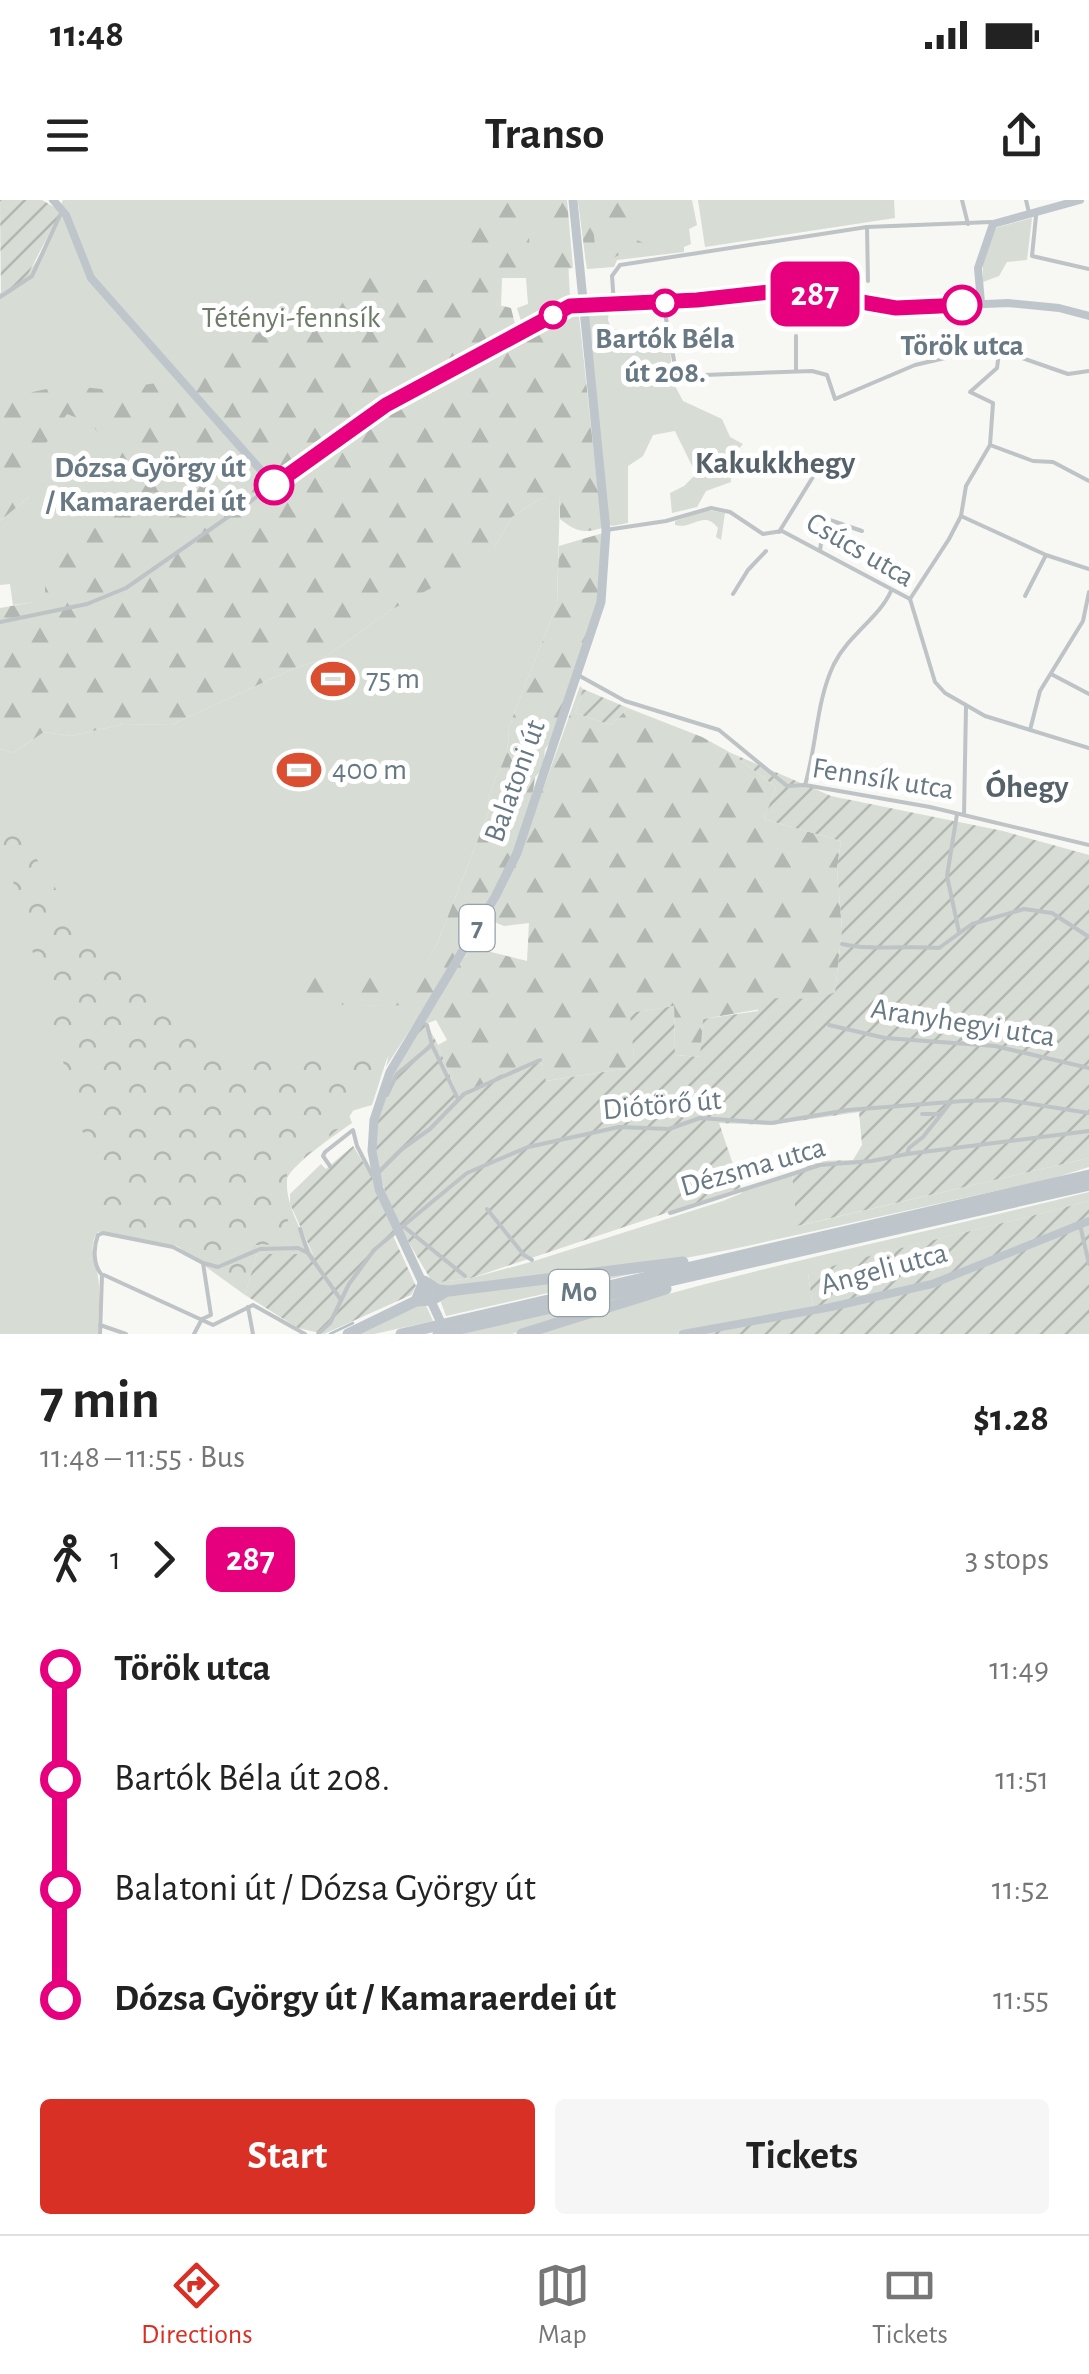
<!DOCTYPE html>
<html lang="en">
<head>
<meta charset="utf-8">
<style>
  body { margin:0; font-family:"Alegreya Sans",sans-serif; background:#f6f6f6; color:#222; height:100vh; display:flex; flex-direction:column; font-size:38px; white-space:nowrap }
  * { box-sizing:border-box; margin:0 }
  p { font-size:32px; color:#767676 }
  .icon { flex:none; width:55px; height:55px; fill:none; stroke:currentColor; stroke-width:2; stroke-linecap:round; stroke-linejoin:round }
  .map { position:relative; height:1134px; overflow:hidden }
  .details { display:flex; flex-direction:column; background:#fff; flex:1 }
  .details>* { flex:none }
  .badge { padding:0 20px; border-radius:15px; font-size:35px; line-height:65px }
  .map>.badge { position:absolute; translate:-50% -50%; box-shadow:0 0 0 5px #fff }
  .legs { display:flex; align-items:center; gap:15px; height:110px; padding:0 40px; font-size:32px }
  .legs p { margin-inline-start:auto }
  .summary { display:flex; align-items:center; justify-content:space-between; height:170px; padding:0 40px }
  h1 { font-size:55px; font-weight:700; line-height:75px }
  .primary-button { display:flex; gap:20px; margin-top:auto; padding:20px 40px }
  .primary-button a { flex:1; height:115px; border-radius:10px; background:#d93025; color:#fff; font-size:40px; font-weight:700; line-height:115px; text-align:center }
  .primary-button a+a { background:#f6f6f6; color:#222 }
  ul { padding:0 40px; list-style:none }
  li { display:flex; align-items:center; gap:35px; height:110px; font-size:38px }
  li i { display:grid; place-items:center; width:15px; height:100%; margin:0 12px; background:currentColor }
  li i::after { content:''; width:25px; height:25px; margin:-12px; border:8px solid; border-radius:50%; background:#fff }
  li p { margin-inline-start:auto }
  li:first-child i { background:linear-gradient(#0000 50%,currentColor 0) }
  li:last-child i { background:linear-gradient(currentColor 50%,#0000 0) }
  .status { display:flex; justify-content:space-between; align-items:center; height:70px; padding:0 50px; background:#fff; direction:ltr }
  .status svg { height:28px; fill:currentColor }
  header { display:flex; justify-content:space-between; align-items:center; height:130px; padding:0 40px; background:#fff; font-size:45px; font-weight:700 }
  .menu { display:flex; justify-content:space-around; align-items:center; height:140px; border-top:2px solid #e0e0e0; background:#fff; font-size:28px; color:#767676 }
  .menu a { display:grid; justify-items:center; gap:5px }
  .menu .current { color:#d93025 }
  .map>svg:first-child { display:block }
  .grass { fill:#d7dcd4 }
  .forest { fill:url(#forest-firs) }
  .park { fill:url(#park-crowns) }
  .garden { fill:url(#garden-furrows) }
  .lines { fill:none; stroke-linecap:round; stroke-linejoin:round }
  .stream { stroke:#b6c3c6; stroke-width:2.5 }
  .street { stroke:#bec3c6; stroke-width:4 }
  .secondary { stroke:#bfc6cb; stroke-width:8 }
  .primary { stroke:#bfc6cb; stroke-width:9 }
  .highway { stroke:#bfc6cb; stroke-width:11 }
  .line-1-casing { stroke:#fff; stroke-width:22 }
  .line-1 { stroke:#e6007e; stroke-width:15 }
  .stop-1-dot { fill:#fff; stroke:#e6007e; stroke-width:5 }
  .labels { text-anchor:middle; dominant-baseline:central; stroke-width:10; stroke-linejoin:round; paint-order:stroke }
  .shield { fill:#fff; stroke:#95a1a9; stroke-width:2.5 }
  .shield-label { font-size:28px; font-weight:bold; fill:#687984 }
  .park-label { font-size:30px; fill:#6c7b66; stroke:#fff }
  .stop-label { font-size:30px; font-weight:bold; fill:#687984; stroke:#fff }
  .street-label { font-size:30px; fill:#687984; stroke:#fff }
  .poi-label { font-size:30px; fill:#687984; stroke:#fff; text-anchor:start }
  .neighbourhood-label { font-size:32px; font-weight:bold; fill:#556269; stroke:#fff }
</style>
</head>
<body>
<div class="status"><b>11:48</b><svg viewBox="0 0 49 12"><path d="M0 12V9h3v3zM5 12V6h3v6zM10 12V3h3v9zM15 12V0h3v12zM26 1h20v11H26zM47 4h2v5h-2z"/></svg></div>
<header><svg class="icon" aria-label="menu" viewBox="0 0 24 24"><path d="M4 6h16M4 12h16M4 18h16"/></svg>Transo<svg class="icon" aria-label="share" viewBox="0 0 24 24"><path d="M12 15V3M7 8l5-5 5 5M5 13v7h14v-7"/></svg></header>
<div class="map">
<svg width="1089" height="1134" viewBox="0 0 1089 1134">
  <defs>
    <pattern id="forest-firs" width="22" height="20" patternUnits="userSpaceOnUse" patternTransform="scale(2.5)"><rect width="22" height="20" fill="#d7dcd4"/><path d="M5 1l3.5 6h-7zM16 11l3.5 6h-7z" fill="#b2b7b2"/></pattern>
    <pattern id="park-crowns" width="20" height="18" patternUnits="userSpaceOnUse" patternTransform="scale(2.5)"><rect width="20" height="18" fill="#d7dcd4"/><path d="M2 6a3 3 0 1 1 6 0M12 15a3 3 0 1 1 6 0" fill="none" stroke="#b2b7b2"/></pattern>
    <pattern id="garden-furrows" width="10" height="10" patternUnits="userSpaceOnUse" patternTransform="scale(2.5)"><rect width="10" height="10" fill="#d7dcd4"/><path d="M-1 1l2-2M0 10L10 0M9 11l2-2" fill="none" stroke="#b2b7b2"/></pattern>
  </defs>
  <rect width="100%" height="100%" fill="#f7f7f4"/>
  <g class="grass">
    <path d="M63,0H565L570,98L522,124L517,108L528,104L526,78H502L501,107L268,282L83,403L35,402L13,405L10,384L0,385V321L29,297V278L18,260L27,255L0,254V93C40,77 46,36 63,0Z"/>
    <path d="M578,0H692L697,25L689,29L691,44L684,47V52L617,60L614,67L587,69Z"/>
    <path d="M698,0H894L895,18L705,47Z"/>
    <path d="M1032,18L1027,60L1007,62L999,76L983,82V65L995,28Z"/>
    <path d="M609,107L608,120L611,129H619L624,153L638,150L637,141L668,134L674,184L683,201L722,219L730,237L743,244L730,258L731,282L706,291L697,307L672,313L670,293L684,286L696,274L675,231L653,235L643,256L628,266V323L612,326L609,324L588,115L595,109Z"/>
    <path d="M556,293L560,294L557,404L508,529C512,566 485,580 489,611L437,744L419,774L397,776L358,806L417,804L390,849L372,905L348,912L352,923C339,932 288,967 287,980C285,1005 303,1033 313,1055L257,1054L245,1095L177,1046L98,1032C87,1046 96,1062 98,1077C101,1095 98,1116 98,1134H0V549L13,553L44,532L72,536L123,524L171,525L295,468L321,460L391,410L494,348L512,317L538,300Z"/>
    <path d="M708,310L725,313L721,340L716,337L718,328C704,309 692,330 675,325V321Z"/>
    <path d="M1089,958V967L1054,978L733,1049L680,1059L441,1088L433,1083L471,1078L531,1062L723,1001L742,993L741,988L792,973L798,1026Z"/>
    <path d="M1089,992V1001C996,1026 901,1046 808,1074L813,1108L676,1134H532C715,1075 905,1038 1089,992Z"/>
    <path d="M658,1068L446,1116L439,1097Z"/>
    <path d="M634,1094L512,1134H462Z"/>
    <path d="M424,1101L433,1121L374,1134H353Z"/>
  </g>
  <g class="forest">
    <path d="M463,0H527L531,74L500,75L499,105L511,108L518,136L571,111L579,116L602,328C583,334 575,331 560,319V295L557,293L538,300L512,317L494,348L477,363L391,410L321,460L295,468L171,525L123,524L72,536L44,532L13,553L0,549V408L45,400V354L132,271L90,223L67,214L44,246L19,260L29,278V297L0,321V205L28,193L65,185L110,190L163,182L265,284L267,282L176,176L367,77L470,82Z"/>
    <path d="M541,0H567L573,68L548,72Z"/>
    <path d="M578,0H586C591,20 600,48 591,67L586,63Z"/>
    <path d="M594,0H629L630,8L637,11V40L646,44L648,51L619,55L609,60L601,53L599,32H607L610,45L615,40C611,22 600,23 594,0Z"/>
    <path d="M603,333L601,389L552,540L545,549L543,568L535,577C526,666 434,790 386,867L394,832L416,805L358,806L302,801L288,785L291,773H419L437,744L489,611C485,580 512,566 508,529L557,404L559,346Z"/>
    <path d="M580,486L583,489L575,513L611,525L628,508L702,537L731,553L776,587L764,619L841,641L837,669L842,729L835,792L819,799L703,819L701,857L675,855L674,806L631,813L634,860L629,868L545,881L540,857L458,896L438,845L447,840L436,820L428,823L424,819L471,747L527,761L529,723L504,726L487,719L522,648Z"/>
  </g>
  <path class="park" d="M0,601L71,713L229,863L394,848L345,923L287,973V1018L297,1044L255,1045L243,1090L181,1042L109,1027L0,634Z"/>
  <g class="garden">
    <path d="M0,0H42L59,10V15L25,80L1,94Z"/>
    <path d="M583,489L628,508L611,525L575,513Z"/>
    <path d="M731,553L831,596L1003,631L1089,655V958L797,1026L792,973L820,961L853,960L862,945L859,912L771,925L719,923L741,988L471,1078L433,1083C394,1019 354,955 388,880C397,859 412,839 424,819L438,845L458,896L539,856L546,881L629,868V860L634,859L630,813L674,806L675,855L700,857L703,819L758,811L760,798L818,799L835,792L842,729L837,669L841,641L764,619L776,587Z"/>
    <path d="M353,946L374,980L394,1031V1038L416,1086L411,1095L324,1134L298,1128L245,1095L257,1054H313L290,1004V994L321,964L326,969Z"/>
    <path d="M1089,1001V1134H676L813,1108L808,1073C901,1046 996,1026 1089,1001Z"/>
  </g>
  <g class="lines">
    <path class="stream" d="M330,1134L353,1123"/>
    <g class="street">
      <path d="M962,0L968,24"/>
      <path d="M1026,0L1029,13"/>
      <path d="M1036,16L1032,56L1089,69"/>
      <path d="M867,27L868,81"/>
      <path d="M0,97L32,76L62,11"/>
      <path d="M663,103L677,176L812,171L827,175L835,199L915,165L975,151L1005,152L1068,174L1089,171"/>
      <path d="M614,104L612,76L620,65L867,27L991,22"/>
      <path d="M796,136V170"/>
      <path d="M990,245L993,203L970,192L997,168L999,153"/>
      <path d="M961,316L1046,355L1089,369"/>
      <path d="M606,330L666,321L711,308L730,312L763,334L782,331L910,399L935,482L945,493L985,516L1089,548"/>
      <path d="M779,332L824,259"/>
      <path d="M820,351L824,318L862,331"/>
      <path d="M733,394L748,370L766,351"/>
      <path d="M1025,396L1046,355"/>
      <path d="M910,399L949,339L961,316L966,286L990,245L1033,261L1053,262L1089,281"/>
      <path d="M0,422L87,404L126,388L274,285"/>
      <path d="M1051,474L1089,494"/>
      <path d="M578,475L625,501L719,530L787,586L805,585L930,607L1089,645"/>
      <path d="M1030,530L1040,491L1083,421L1089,392"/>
      <path d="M805,585C817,545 816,501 834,464C850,433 879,418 891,391"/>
      <path d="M957,614L947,676L959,732"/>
      <path d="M964,615L966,507"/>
      <path d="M842,744C874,751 906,745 939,748L972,724L1024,709L1052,713L1089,737"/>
      <path d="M423,822L427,825L432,845"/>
      <path d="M829,825L885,838L995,846L1089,868"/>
      <path d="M387,895L397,874L432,845L458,899"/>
      <path d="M922,914H941"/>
      <path d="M907,954L1089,931"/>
      <path d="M330,966L323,956L325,952L353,930L357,946L372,975H376L402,949L430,929L464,894L540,860"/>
      <path d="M487,1009L524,1055L532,1060"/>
      <path d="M670,1013L820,965L872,961L907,954L909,948L923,937L951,902"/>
      <path d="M1080,1025L1089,1064"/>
      <path d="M403,1026L465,1076"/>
      <path d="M300,1029L308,1053L341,1100"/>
      <path d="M104,1075L213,1125L253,1105L305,1134"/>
      <path d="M248,1107L253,1134"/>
      <path d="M100,1125L126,1134"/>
      <path d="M100,1134L102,1075C93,1065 93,1048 98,1035L103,1033L173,1047L203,1063L218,1067L260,1049L298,1048L308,1053"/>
      <path d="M194,1134L202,1119L211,1115L203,1063"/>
      <path d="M318,1134L330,1123L349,1084L374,1050L467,973L528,947L619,927L669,929L700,918L771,923L848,910L963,901L1006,900L1089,913"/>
    </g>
    <g class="secondary">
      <path d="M53,0L66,15L91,78L274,285L386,205L571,106L663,103L789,91L896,108L1008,103L1059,108L1089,116"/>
      <path d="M981,103L978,68L993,24L1080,0"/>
      <path d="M683,1134L831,1107L932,1084L1089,1021"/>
    </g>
    <path class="primary" d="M443,1127L379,989L372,951L374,920L390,872L495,697L517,653L601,402L606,330L573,0"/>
    <g class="highway">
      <path d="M416,1101L424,1081L438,1090L449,1091L683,1062"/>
      <path d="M348,1134L416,1101L432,1100L445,1092"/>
      <path d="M401,1134L1089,975"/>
      <path d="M438,1134L1089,985"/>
      <path d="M522,1134L666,1089"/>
    </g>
  </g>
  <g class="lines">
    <g class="line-1-casing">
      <path id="line-1" d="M274,285L386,205L570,106L697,100L779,91L804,92L896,108L962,105"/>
    </g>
    <use href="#line-1" class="line-1"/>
  </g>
  <defs>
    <g id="stadium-bare" transform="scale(3.45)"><path d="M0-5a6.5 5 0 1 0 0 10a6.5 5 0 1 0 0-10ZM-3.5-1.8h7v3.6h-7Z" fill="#da4e31" stroke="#fff" stroke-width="2.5" paint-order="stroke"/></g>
  </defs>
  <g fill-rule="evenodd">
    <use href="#stadium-bare" x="333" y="479"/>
    <use href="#stadium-bare" x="299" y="570"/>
  </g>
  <g class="stop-1-dot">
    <circle cx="665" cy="103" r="12"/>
    <circle cx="962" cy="105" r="18"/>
    <circle cx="553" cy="115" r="12"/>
    <circle cx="274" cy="285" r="18"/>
  </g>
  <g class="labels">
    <g class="shield">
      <rect x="459.5" y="705" width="35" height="46" rx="8"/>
      <rect x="549" y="1070" width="60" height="46" rx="8"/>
    </g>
    <g class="shield-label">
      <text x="477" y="728">7</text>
      <text x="579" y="1093">M0</text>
    </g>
    <g class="park-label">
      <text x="291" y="118">Tétényi-fennsík</text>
    </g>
    <g class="stop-label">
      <text x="665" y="139">Bartók Béla<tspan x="665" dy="34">út 208.</tspan></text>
      <text x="962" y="146">Török utca</text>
      <text x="246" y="268" text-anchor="end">Dózsa György út<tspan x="246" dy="34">/ Kamaraerdei út</tspan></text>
    </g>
    <g class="street-label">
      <text transform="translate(860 350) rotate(30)">Csúcs utca</text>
      <text transform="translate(883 579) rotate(9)">Fennsík utca</text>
      <text transform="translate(515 581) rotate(-70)">Balatoni út</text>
      <text transform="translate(963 823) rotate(9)">Aranyhegyi utca</text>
      <text transform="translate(662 905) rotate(-5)">Diótörő út</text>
      <text transform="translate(753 967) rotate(-16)">Dézsma utca</text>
      <text transform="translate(884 1069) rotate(-15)">Angeli utca</text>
    </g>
    <g class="poi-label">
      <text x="366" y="479">75 m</text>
      <text x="332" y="570">400 m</text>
    </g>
    <g class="neighbourhood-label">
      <text x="775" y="263">Kakukkhegy</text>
      <text x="1027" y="587">Óhegy</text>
    </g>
  </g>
</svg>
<b class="badge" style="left:815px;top:94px;background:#e6007e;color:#fff">287</b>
</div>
<section class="details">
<div class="summary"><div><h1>7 min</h1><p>11:48 – 11:55 · Bus</p></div><b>$1.28</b></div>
<div class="legs"><svg class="icon" aria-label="walk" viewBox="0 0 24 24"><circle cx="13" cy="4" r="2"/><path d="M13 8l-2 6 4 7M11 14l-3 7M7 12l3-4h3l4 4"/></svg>1<svg class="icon" aria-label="forward" viewBox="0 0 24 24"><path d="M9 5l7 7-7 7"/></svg><b class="badge" style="background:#e6007e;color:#fff">287</b><p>3 stops</p></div>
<ul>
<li><i style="color:#e6007e"></i><b>Török utca</b><p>11:49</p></li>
<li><i style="color:#e6007e"></i><span>Bartók Béla út 208.</span><p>11:51</p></li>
<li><i style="color:#e6007e"></i><span>Balatoni út / Dózsa György út</span><p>11:52</p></li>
<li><i style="color:#e6007e"></i><b>Dózsa György út / Kamaraerdei út</b><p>11:55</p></li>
</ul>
<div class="primary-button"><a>Start</a><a>Tickets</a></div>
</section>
<nav class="menu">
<a class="current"><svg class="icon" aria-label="directions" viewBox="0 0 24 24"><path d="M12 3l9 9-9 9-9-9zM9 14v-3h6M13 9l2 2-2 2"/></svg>Directions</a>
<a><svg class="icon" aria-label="map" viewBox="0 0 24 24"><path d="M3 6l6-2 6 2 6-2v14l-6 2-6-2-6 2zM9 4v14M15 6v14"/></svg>Map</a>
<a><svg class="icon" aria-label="tickets" viewBox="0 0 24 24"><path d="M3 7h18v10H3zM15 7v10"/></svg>Tickets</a>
</nav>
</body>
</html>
